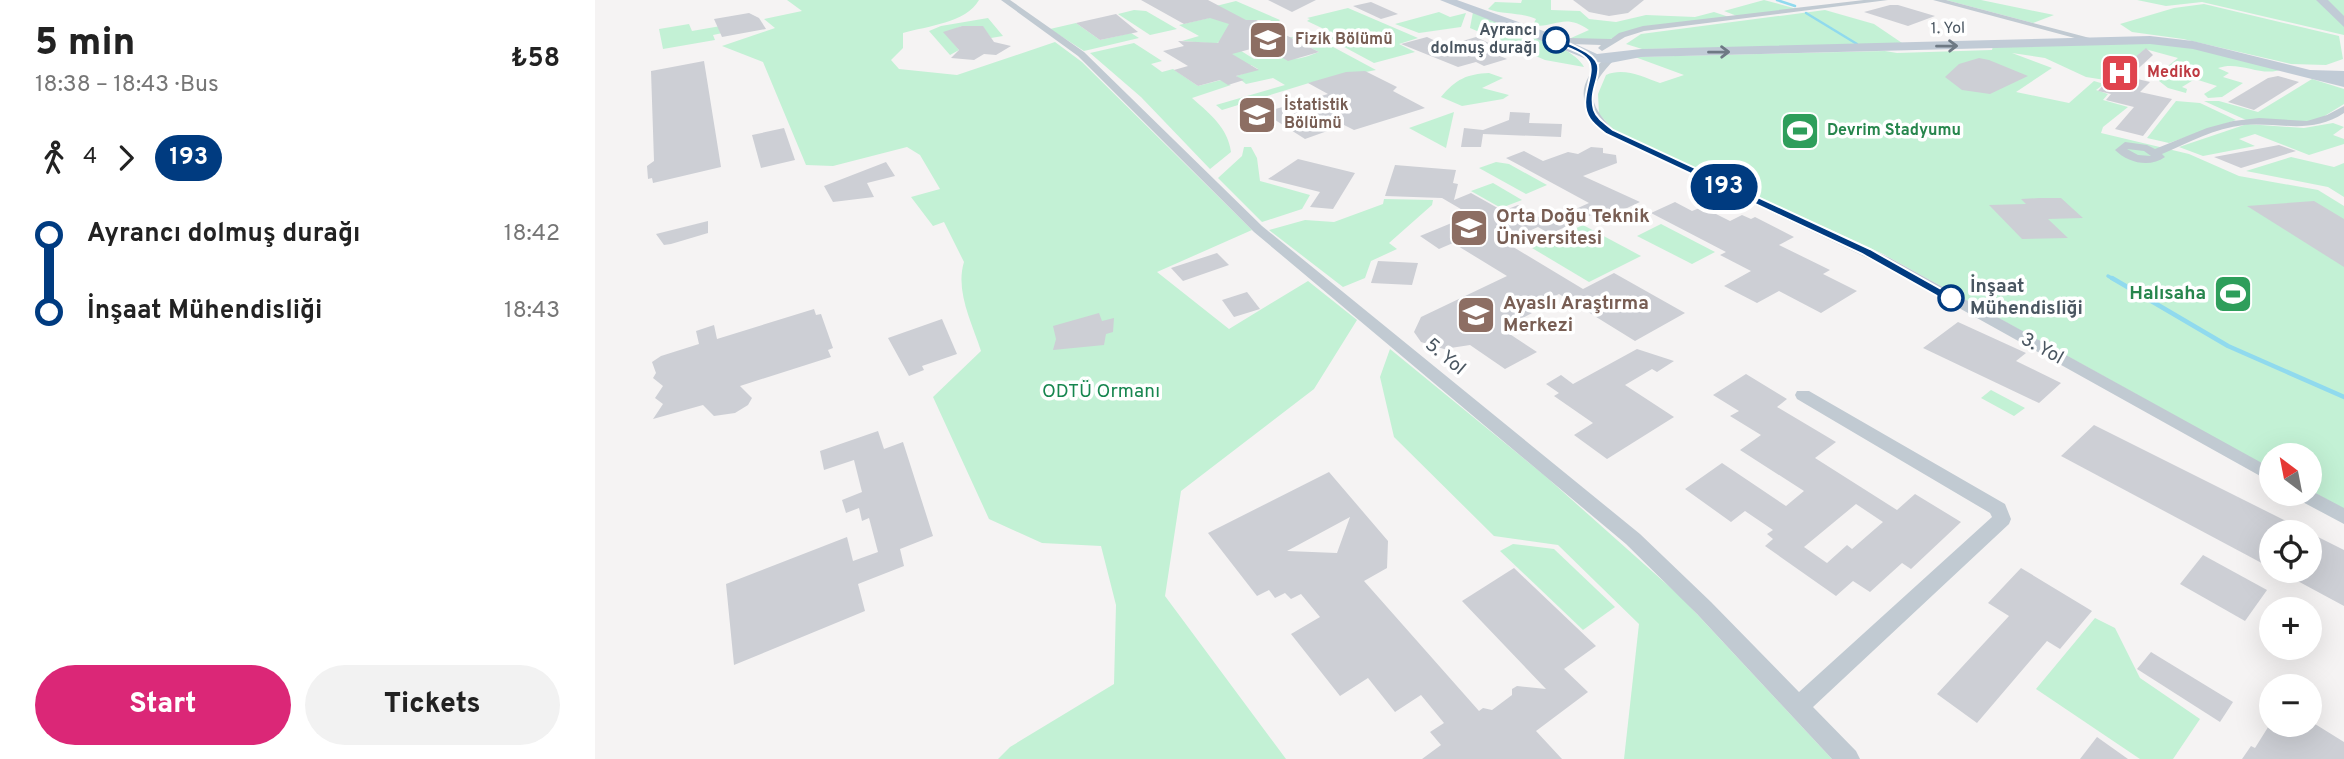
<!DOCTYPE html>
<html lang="en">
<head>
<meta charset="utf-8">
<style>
  body { margin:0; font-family:Overpass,sans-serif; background:#f2f2f2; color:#222; height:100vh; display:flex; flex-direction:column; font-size:26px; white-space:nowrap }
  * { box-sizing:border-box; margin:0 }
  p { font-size:23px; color:#767676 }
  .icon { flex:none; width:38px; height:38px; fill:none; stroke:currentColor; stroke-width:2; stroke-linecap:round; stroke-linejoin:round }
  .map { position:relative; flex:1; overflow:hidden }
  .panel { display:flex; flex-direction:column; background:#fff; width:595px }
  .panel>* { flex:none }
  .badge { padding:0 14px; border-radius:23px; font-size:24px; line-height:46px }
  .needle { width:46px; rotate:328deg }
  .fabs { position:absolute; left:1664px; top:443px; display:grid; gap:14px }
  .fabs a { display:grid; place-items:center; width:63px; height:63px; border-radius:50%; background:#fff; box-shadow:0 7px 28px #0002; font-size:35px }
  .map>.badge { position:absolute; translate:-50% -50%; box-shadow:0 0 0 4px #fff }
  .legs { display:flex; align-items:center; gap:10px; height:77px; padding:0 35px; font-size:23px }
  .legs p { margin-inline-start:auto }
  .head { display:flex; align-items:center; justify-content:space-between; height:119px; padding:0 35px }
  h1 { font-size:38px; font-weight:800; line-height:52px }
  .button { display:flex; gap:14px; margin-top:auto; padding:14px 35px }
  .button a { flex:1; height:80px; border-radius:42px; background:#db2777; color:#fff; font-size:28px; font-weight:800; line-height:80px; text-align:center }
  .button a+a { background:#f2f2f2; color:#222 }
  ul { padding:0 35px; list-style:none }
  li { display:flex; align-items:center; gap:24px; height:77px; font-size:26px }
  li i { display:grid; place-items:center; width:10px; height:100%; margin:0 9px; background:currentColor }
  li i::after { content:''; width:18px; height:18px; margin:-9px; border:5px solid; border-radius:50%; background:#fff }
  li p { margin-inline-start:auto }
  li:first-child i { background:linear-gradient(#0000 50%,currentColor 0) }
  li:last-child i { background:linear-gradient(currentColor 50%,#0000 0) }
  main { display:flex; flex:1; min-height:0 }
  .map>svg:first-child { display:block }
  .green { fill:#c3f1d5 }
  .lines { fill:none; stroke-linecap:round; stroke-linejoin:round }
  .stream-far2 { stroke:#90daee; stroke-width:2.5 }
  .stream-far1 { stroke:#90daee; stroke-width:3.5 }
  .stream { stroke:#90daee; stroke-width:4.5 }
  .building { fill:#cdcfd5; fill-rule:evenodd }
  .street { fill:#c1cad2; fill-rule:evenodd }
  .secondary { fill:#c1cbd6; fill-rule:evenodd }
  .oneway { stroke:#6e7984 }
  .line-1 { fill:#003b80; stroke:#fff; stroke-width:2 }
  .stop-1-dot { fill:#fff; stroke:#003b80; stroke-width:3.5 }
  .labels { text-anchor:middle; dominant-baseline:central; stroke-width:7; stroke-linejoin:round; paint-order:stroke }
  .far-street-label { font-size:16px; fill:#4a5661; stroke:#fff }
  .far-stop-label { font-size:16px; font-weight:bold; fill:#4a5661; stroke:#fff; text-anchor:end }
  .far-education-label { font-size:16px; font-weight:bold; fill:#785e54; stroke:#fff; text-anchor:start }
  .far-health-label { font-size:16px; font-weight:bold; fill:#be3a42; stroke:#fff; text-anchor:start }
  .far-leisure-label { font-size:16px; font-weight:bold; fill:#27864d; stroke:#fff; text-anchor:start }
  .education-label { font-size:19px; font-weight:bold; fill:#785e54; stroke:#fff; text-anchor:start }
  .stop-label { font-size:19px; font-weight:bold; fill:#4a5661; stroke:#fff; text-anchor:start }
  .leisure-label { font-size:19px; font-weight:bold; fill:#27864d; stroke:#fff; text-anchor:end }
  .street-label { font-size:19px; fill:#4a5661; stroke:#fff }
  .park-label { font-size:19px; fill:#17864f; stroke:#fff }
</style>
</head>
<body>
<main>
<section class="panel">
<div class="head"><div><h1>5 min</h1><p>18:38 – 18:43 · Bus</p></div><b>₺58</b></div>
<div class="legs"><svg class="icon" aria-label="walk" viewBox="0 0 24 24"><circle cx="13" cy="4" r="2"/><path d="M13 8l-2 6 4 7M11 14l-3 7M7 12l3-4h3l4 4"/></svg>4<svg class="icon" aria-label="forward" viewBox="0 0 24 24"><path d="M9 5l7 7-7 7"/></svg><b class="badge" style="background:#003b80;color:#fff">193</b></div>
<ul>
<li><i style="color:#003b80"></i><b>Ayrancı dolmuş durağı</b><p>18:42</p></li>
<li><i style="color:#003b80"></i><b>İnşaat Mühendisliği</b><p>18:43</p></li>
</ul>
<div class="button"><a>Start</a><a>Tickets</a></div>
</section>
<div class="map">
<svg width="1749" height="759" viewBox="0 0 1749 759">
  <rect width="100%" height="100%" fill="#f5f3f3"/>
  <g class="green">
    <path d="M192,0H384C371,23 332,26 308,33V48L296,60L304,69L362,75L460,42L487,62L657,230L562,272L634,329L713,281L762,320L719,389L586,491L570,596L691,759H403L415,747L519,684L521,605L506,546L447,543L394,519L338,397L386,351C377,323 360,291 369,262L349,222L338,226L316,197L345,189L325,155L312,147L238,166L211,165L168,62L127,46L180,28L169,19L207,11Z"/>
    <path d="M927,0H956V10L985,11L994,19L1021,22L1051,15L1100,17L1119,12L1134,17L1044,28L1013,40H981L976,38L994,30C969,12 959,29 938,25L941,19C925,12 909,15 893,9L900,2L926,3Z"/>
    <path d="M1169,0L1202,9L1142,16L1129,11Z"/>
    <path d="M1351,0H1386L1459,15L1438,23Z"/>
    <path d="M1542,0H1749V35L1607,2L1571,6Z"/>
    <path d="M641,1L685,20L682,23L684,25L676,28L671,25L676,20H650L608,55L613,43L587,41L604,36L584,25L626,15L613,8Z"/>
    <path d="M1609,4L1744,36L1748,59L1731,65L1696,64L1588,39L1537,32L1525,24L1579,8Z"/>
    <path d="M753,8L823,38L804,44L820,52L779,63L725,34L731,30L712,21L715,19L712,18Z"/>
    <path d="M539,10L551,11L582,29L555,35L523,14Z"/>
    <path d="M1230,10L1279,24L1310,45L1047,49L1031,44L1046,34Z"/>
    <path d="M844,12L855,17L871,13L866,27L824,33L800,24Z"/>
    <path d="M878,12C904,23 978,44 989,67L950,60L875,28Z"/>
    <path d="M393,18L408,36L396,38L388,27L367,26L350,33L364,50L355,55L334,31L346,26Z"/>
    <path d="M143,23L147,29L118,35L120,40L68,49L64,29L94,24L97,31Z"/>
    <path d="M481,23L505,40L536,33L544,38L489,51L455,29Z"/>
    <path d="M714,34L781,70L714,83L627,110L621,105L690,85L678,78L651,84L641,76L663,69L656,65L634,71L617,60L643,49L659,59L680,53C697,63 708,58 724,52L697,38L680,40Z"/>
    <path d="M1575,42L1687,69C1667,78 1645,60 1623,68L1634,73L1628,77L1648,83L1627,97L1613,98L1609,94L1622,86L1600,79L1587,87L1592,89L1591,93L1573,88L1564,81V73L1583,58L1550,49L1529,67L1517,66L1511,70L1520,73L1516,76H1507L1510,80L1491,77L1450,58L1417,53L1457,68L1421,92L1474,103L1499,81L1509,84L1501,90L1513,94L1508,100L1533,107L1508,127L1506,133L1594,154L1644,176L1723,190L1749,206V509L1715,490V455H1676V469L1288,254L1020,131L1004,114L1003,94L1011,75C1029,67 1048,77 1065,83L1089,75L1040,57L1290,51L1302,53L1397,50L1398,46Z"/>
    <path d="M539,43L567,61L556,64L567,72L578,69L603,86L626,80L636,85L597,98C615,114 633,128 636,152L615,169L546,97L495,53Z"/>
    <path d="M894,73L908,78L887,88L914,95L908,99L867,106L846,97C861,79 872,74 894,73Z"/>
    <path d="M1717,79L1749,89V104L1720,122L1651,120L1609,101H1624L1663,112Z"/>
    <path d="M1581,101L1605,103L1641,120L1574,143L1552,138Z"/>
    <path d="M859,112L851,148L814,128Z"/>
    <path d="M1738,123L1749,127L1738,135L1749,139V144L1714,155L1660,134L1644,139L1660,146L1608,156L1584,147L1652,124L1709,128Z"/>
    <path d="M649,147H656L662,158L665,181L715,195L707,209L667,222L623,178L647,156Z"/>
    <path d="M1696,157L1739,167L1749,163V197L1733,187L1651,171Z"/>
    <path d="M901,162L914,164L952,185L931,194L884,168Z"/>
    <path d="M898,183L927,200L906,208L876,191Z"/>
    <path d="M789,199L838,200L837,205L794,243L802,249L776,261L770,278L748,287L674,230L710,220L739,222L788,204Z"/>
    <path d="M1066,224L1120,252L1097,264L1042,236Z"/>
    <path d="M988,225L1046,256L994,282L937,248Z"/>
    <path d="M795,349L949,475L1086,597L1237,759H1029L1044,624L963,545L899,536L799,437L785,377Z"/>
    <path d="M1396,390L1430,408L1419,416L1386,398Z"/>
    <path d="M918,544L959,549L1020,607L988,630L905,551Z"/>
    <path d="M1500,618L1520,628L1545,678L1605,719L1578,759H1545L1441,689Z"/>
  </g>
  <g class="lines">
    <g class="stream-far2">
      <path d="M1182,0L1200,6"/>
      <path d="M1211,13L1262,44"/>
    </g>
    <path class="stream-far1" d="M1513,276L1520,280"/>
    <path class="stream" d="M1517,278L1633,346L1749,397"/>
  </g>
  <g class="building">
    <path d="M546,0H613L651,20H661L724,52L693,61L667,46L637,54L664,70L641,76L649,80L633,85L625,80L603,86L579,70L593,66L568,51L589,46L583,41L623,43L634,24L615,18L589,24Z"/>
    <path d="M673,0H721L697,12Z"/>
    <path d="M978,0H1049L1033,13L1014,16L994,12Z"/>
    <path d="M776,2L803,14L786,19L758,6Z"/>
    <path d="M1295,5H1303L1340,16L1313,26L1269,12Z"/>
    <path d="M154,13L164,18L171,29L127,37L119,19Z"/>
    <path d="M521,14L543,32L505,40L481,23Z"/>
    <path d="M367,26H388L399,42L416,46L401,55L389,54L379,60L356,58L364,50L348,32Z"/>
    <path d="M832,37L851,46L881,37L898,45L887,48L912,59L889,66L881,62L863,67L806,44Z"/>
    <path d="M1551,48L1558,55L1534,77L1555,82L1545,92L1577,99L1548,136L1520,129L1539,107L1511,100L1516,94L1503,91L1512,81L1506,77L1516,68H1527Z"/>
    <path d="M1384,58L1394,60L1433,76L1395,94L1367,90L1350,77L1364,64Z"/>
    <path d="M109,61L126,167L58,183L57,178L53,179L52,166L59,161L56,71Z"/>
    <path d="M770,71L802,87L798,91L830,108L759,130L749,125L710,139L677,118L661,123L648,114L672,107L677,110L733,94L713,83L751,72Z"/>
    <path d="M1683,76L1704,82L1659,110L1633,102L1673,78Z"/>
    <path d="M915,112L935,113L934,123L967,124L966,137L888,134L886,147H866L869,128L888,130L914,120Z"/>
    <path d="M189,128L200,160L166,168L157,135Z"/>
    <path d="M1684,145L1701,151L1646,168L1619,157Z"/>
    <path d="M996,147L1008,148V153L1021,155L1022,163L988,176L1045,202L1017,215L1007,210L955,234L943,227L910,242L988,289L1019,273L1090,313L1040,341L964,294L932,310L937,313L907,329L942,352L910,369L875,345L849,349L826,342L819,332L826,317L912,276L858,243L844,249L825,236L876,215L847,198L790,196L800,165L861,170L858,183L863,184L859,200L876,193L908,211L923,205L952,222L994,203L911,158L929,151L948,161L973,152L983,154Z"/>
    <path d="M703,159L760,173L738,209L715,207L725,192L673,179Z"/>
    <path d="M291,162L300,176L272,183L279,197L238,202L229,186Z"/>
    <path d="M1444,198H1466L1488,218L1453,219L1473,238L1427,239L1394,205L1431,204L1426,199Z"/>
    <path d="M1719,201L1749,219V267L1652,206Z"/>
    <path d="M1080,202L1097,211L1107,207L1135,221L1147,215L1156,219L1160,217L1199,237L1184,245L1235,270L1228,274L1262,291L1226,313L1184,291L1162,303L1129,286L1156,271L1125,255L1131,252L1056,213Z"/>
    <path d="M113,221V233L76,244L69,245L61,234Z"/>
    <path d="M622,253L634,265L588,281L576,268Z"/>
    <path d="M783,261L823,263L817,285L776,283Z"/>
    <path d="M652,292L665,309L639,317L627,300Z"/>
    <path d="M219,309L221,315L226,314L238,348L233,350L236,357L145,386L157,398L153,405L140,413L119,416L108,405L58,419L68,404L60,398L68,386L58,378L61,373L57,362L66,356L104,344L101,331L119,325L122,339Z"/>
    <path d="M504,313L507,321L519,318L518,332L511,334L509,345L458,350L461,339L458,326Z"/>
    <path d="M347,319L362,354L327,366L329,370L314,376L293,338Z"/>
    <path d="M1363,322L1431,353L1421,361L1466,383L1444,403L1328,348Z"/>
    <path d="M1042,349L1079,361L1062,372L1057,369L1030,385L1079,417L1012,459L979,435L998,423L959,396L964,393L951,384L966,375L978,384Z"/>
    <path d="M1151,374L1192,399L1182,407L1241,442L1220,458L1302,510L1320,494L1366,522L1316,569L1307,563L1275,592L1258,581L1241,596L1170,546L1178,539L1172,534L1178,530L1150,511L1136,522L1090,489L1127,463L1191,506L1209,491L1145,450L1166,435L1135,416L1144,411L1118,395ZM1261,504L1288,522L1257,549L1252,545L1232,563L1209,547Z"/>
    <path d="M1499,425L1713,532H1676V568L1466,456Z"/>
    <path d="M283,431L289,449L308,442L338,536L305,549L309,566L263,584L270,611L139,665L131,584L252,537L258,561L283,552L274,518L267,521L264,508L251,513L247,500L267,492L259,460L229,470L225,451Z"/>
    <path d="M734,472L793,541L792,568L769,581L884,711L888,708L897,710L917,695V689L922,686L951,689L867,601L919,568L1001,646L969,669L993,692L941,731L967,759H827L846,745L835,732L849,723L826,695L800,712L773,678L745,696L696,634L725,617L706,594L696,599L690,593L680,598L674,590L662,596L613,533ZM755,517L742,553L692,551Z"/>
    <path d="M1715,533L1749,550V606L1682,570H1715Z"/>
    <path d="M1608,555L1672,590L1650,621L1585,584Z"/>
    <path d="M1426,568L1497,611L1465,649L1452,641L1382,723L1342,694L1414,616L1393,603Z"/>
    <path d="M1556,652L1638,702L1625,722L1542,669Z"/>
    <path d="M1675,724H1720L1749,742V759H1647L1656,746L1660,748Z"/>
    <path d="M1502,737L1533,759H1485Z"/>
  </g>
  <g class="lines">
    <g class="street">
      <path d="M406,0H415L489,52L667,226L1045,534L1116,602L1204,692L1397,517L1395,513L1202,399L1200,395L1202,391H1214L1410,504L1416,519L1414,524L1218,707L1261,751L1265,759H1237L1102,614L1031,544L659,232L483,56Z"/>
      <path d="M1269,0H1293L1049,31L1030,37L1007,51L1003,48L1006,45L975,44L971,41L975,38L1016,39L1024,33L1048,26Z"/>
      <path d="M1338,0H1351L1506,41L1502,44Z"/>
      <path d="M1012,57L1020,59C993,87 989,101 1019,130L1295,258L1676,468V482L1285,264L1011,134C983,106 979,83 1012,57Z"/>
      <path d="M1749,106V113C1716,135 1685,122 1649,125C1620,128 1593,143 1567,154L1570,157C1555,168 1533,163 1520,150L1530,142L1552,145L1560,149L1612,128L1638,121L1664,118L1712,121L1732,115ZM1532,149L1549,151L1556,156L1543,155Z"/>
      <path d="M1715,490L1749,508V524L1702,499L1699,494H1715Z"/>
    </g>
    <g class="secondary">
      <path d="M845,0H862L965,37L1002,54L1046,49L1555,36L1598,41L1715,70L1749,71V87L1598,49L1555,44L1046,57L1015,63L999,62Z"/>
      <path d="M1721,0H1733L1749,16V27Z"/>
    </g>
  </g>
  <defs><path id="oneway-shaft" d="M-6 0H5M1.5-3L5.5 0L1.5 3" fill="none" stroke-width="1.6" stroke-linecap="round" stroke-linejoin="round" transform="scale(1.75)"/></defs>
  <g class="oneway">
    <use href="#oneway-shaft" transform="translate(1352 46) rotate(-1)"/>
    <use href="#oneway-shaft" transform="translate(1124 52) rotate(-1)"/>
  </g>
  <path class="line-1" d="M958,39C967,39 976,44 984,48C1022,66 991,81 999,110C1002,119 1011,124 1018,130L1275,249L1362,298L1351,301L1267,254L1011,134C1006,130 999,125 995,119C981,99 1003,73 993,60C986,51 969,47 958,42Z"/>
  <defs>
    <g id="university-square" transform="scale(2.0125)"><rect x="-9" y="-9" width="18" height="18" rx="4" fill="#8d6e63" stroke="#fff"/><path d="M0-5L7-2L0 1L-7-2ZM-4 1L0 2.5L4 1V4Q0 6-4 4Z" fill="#fff"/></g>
    <g id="hospital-square" transform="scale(2.0125)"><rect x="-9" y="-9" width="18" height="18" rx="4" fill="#e0444e" stroke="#fff"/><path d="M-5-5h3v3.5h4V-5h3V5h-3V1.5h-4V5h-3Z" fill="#fff"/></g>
    <g id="stadium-square" transform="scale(2.0125)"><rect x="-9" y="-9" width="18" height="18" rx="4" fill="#2e9e5b" stroke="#fff"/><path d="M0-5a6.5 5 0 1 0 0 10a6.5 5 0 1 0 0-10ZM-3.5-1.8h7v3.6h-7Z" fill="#fff"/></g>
  </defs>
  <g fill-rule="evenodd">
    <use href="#university-square" x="673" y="40"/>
    <use href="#hospital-square" x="1525" y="73"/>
    <use href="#university-square" x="662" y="115"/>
    <use href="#stadium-square" x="1205" y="131"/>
    <use href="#university-square" x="874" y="228"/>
    <use href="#stadium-square" x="1638" y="294"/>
    <use href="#university-square" x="881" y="315"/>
  </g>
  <g class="stop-1-dot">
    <circle cx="961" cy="40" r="12"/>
    <circle cx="1356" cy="298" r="12"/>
  </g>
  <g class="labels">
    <g class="far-street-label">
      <text transform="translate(1353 29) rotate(-1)">1. Yol</text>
    </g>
    <g class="far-stop-label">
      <text x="942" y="31">Ayrancı<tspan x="942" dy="18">dolmuş durağı</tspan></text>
    </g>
    <g class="far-education-label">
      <text x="700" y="40">Fizik Bölümü</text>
      <text x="689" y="106">İstatistik<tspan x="689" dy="18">Bölümü</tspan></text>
    </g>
    <g class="far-health-label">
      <text x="1552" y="73">Mediko</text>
    </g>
    <g class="far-leisure-label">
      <text x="1232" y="131">Devrim Stadyumu</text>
    </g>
    <g class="education-label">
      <text x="901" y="217">Orta Doğu Teknik<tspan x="901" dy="22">Üniversitesi</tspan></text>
      <text x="908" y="304">Ayaslı Araştırma<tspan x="908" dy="22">Merkezi</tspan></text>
    </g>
    <g class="stop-label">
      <text x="1375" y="287">İnşaat<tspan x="1375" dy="22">Mühendisliği</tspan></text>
    </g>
    <g class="leisure-label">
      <text x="1611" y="294">Halısaha</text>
    </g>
    <g class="street-label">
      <text transform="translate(1447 349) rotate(29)">3. Yol</text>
      <text transform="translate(850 357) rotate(40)">5. Yol</text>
    </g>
    <g class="park-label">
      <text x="506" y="392">ODTÜ Ormanı</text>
    </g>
  </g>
</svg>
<div class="fabs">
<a><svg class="needle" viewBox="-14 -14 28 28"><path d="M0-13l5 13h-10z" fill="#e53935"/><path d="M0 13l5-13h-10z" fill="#767676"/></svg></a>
<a><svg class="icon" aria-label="locate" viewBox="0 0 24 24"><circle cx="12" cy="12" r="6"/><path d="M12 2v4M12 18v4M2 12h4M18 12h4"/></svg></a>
<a>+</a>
<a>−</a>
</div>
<b class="badge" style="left:1129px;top:187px;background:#003b80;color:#fff">193</b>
</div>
</main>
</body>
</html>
